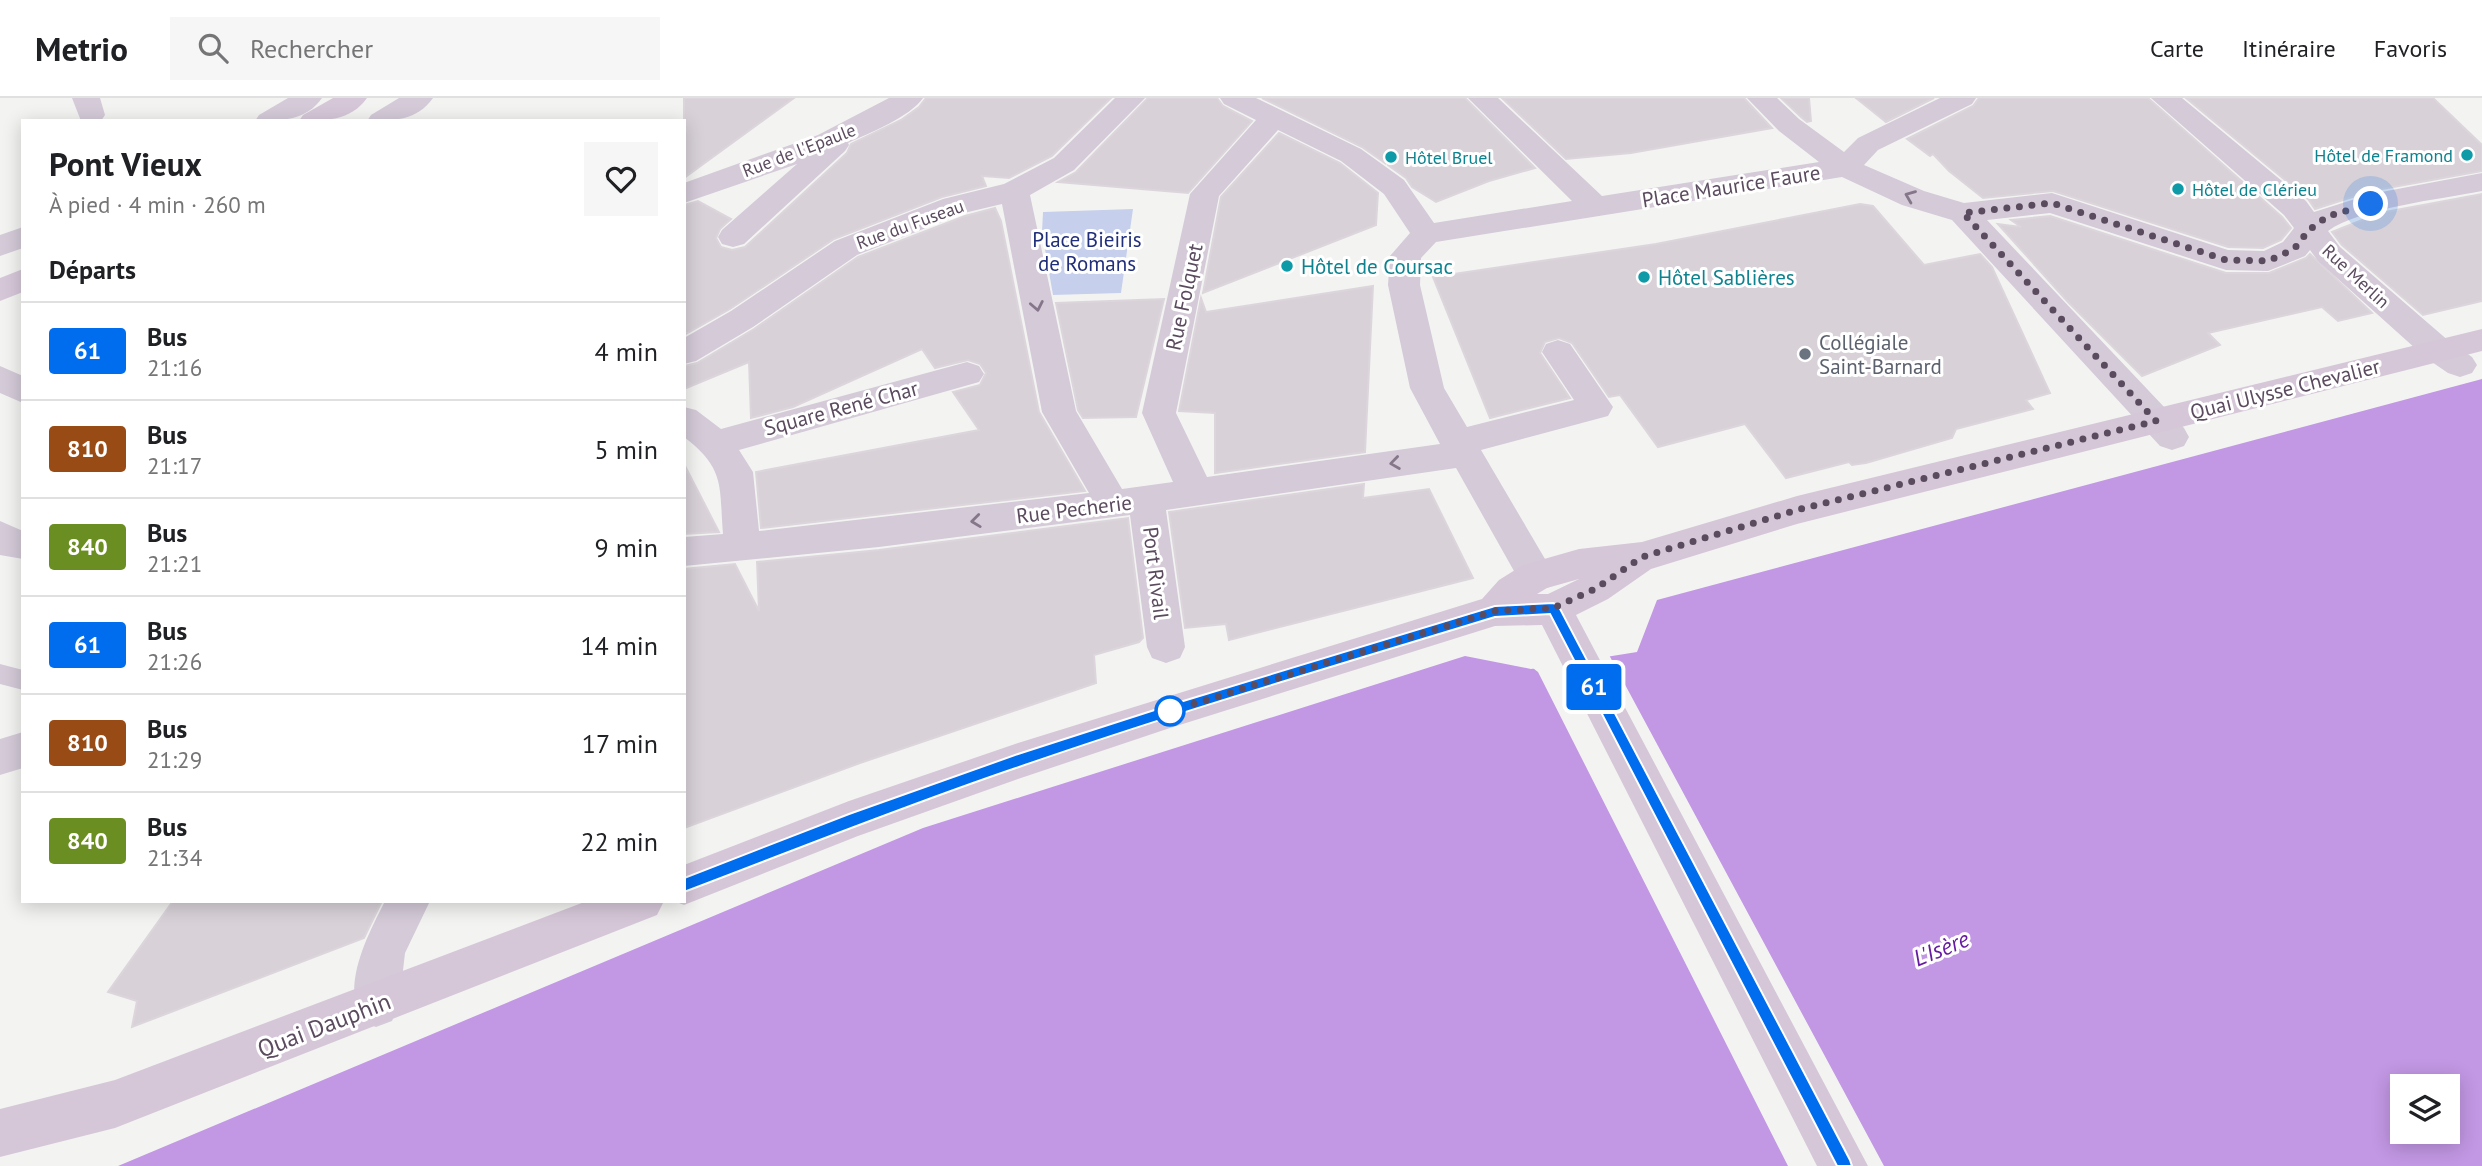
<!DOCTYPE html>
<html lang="fr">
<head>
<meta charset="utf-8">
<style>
  body { margin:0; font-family:"PT Sans",sans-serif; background:#f6f6f6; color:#202124; height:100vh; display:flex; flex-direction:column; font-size:26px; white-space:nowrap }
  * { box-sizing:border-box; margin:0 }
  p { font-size:23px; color:#757577 }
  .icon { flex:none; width:38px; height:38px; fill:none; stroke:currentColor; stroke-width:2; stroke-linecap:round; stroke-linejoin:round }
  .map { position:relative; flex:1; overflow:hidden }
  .panel { position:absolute; left:21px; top:21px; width:665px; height:784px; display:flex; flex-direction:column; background:#fff; border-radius:0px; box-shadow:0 4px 18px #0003 }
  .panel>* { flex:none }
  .badge { padding:0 14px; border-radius:5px; font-size:24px; line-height:46px }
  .tools { position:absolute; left:2390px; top:976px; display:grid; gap:14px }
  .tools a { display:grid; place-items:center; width:70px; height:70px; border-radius:0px; background:#fff; box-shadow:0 4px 18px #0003; font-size:35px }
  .you { position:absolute; width:35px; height:35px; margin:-18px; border:5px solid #fff; border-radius:50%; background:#1a73e8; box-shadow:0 0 0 10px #1a73e833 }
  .map>.badge { position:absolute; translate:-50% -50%; box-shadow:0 0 0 4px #fff }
  h2 { padding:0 28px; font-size:26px; line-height:63px }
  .round { display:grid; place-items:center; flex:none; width:74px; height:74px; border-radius:0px; background:#f6f6f6 }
  .overview { display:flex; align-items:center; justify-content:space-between; height:119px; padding:0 28px }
  h1 { font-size:33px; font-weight:700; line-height:52px }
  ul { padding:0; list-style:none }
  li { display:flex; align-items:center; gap:21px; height:98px; padding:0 28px; border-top:2px solid #e0e0e0 }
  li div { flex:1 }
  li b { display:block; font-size:26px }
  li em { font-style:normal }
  li .badge { min-width:77px; font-weight:700; text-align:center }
  header { display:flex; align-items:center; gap:42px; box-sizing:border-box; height:98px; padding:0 35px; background:#fff; border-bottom:2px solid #e0e0e0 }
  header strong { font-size:33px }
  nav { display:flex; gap:38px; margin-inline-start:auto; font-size:24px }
  .search { width:490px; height:63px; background:#f6f6f6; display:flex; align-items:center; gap:18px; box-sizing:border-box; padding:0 24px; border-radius:0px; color:#757577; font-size:26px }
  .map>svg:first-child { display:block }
  .green { fill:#c6d0ec }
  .water { fill:#c297e4; fill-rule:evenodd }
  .pier { fill:#f3f4f2 }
  .building { fill:#d8d2d8; stroke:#dcd6dc; stroke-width:2 }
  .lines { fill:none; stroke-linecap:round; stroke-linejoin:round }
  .lane { fill:#d4cad8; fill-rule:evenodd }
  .street { fill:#d4cad8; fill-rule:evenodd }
  .secondary { fill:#d6c7d8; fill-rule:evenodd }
  .oneway { stroke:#857789 }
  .line { fill:#006def; stroke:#fff; stroke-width:2 }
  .walk { stroke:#5a4b5e; stroke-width:7; stroke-dasharray:0 12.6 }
  .culture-dot { fill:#0f9aa8; stroke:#fff; stroke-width:2.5 }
  .worship-dot { fill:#6b7280; stroke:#fff; stroke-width:2.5 }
  .stop-dot { fill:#fff; stroke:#006def; stroke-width:3.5 }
  .labels { text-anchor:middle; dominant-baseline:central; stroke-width:6; stroke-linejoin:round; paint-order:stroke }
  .far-street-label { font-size:18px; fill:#5a4b5e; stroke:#fff }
  .far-culture-label { font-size:18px; fill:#0d838f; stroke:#fff; text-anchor:start }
  .street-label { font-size:21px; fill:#5a4b5e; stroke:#fff }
  .park-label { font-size:21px; fill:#212f7a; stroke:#fff }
  .culture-label { font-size:21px; fill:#0d838f; stroke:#fff; text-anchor:start }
  .worship-label { font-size:21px; fill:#5b616d; stroke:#fff; text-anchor:start }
  .water-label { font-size:23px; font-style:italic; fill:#661ba1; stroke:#fff }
  .near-street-label { font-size:24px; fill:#5a4b5e; stroke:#fff }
</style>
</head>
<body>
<header>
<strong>Metrio</strong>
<div class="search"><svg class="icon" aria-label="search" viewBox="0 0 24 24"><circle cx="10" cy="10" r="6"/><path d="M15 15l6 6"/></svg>Rechercher</div>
<nav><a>Carte</a><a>Itinéraire</a><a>Favoris</a></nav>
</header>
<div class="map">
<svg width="2482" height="1068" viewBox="0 0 2482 1068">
  <rect width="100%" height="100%" fill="#f3f4f2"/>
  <path class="green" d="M1133,111L1121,195L1053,197L1042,134L1043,114Z"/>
  <path class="water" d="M2482,281V1068H118L923,730L1465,558L1531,571L1637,554L1657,502ZM2403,989H2448V1034H2403Z"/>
  <path class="pier" d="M1608,555L1884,1068H1788L1538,574L1529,567Z"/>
  <g class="building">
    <path d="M684,0H794L684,80Z"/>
    <path d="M926,0H1111L1052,58L1009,80L982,78L986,88L942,99L834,141L730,211L684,237V107L698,103L731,121L720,131L716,140L721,149L732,152L745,149L847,55L851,46L901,22L919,9Z"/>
    <path d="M1148,0H1217L1223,8L1252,23L1188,95L1058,84L1076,74Z"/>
    <path d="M1262,0H1465L1535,70L1489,83L1436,104L1412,89L1406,80L1388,67L1385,60V65L1362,49Z"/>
    <path d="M1502,0H1744L1772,30L1631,55L1566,61Z"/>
    <path d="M1781,0H1809L1811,23L1807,24L1801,19Z"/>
    <path d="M1856,0H1934L1886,24Z"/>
    <path d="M1979,0H2148L2282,119L2291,130L2281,142L2263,150L2228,149L2053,93L1983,100L1949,73L1933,56L1930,58L1907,41L1973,8Z"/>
    <path d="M2186,0H2433L2482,47V73L2371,93L2315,111L2308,101Z"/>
    <path d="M1279,35L1340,65L1378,95L1376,127L1203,195L1221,99Z"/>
    <path d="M2482,96V203L2423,217L2342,147L2332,134L2380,115Z"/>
    <path d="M1860,106L1873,108L1924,167L1980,156L1992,169L2050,295L2026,302L2033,311L1956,331L1952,340L1866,365L1852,367L1849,364L1786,380L1745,326L1658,349L1620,297L1609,299L1572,245L1559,240L1545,244L1540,255L1570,300L1490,320L1433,179L1656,146Z"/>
    <path d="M995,110L1001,123L1039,314L1085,393L761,430L756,374L979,332L953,294L980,287L986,275L980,266L968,262L935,270L922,251L793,309L751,320L749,264L684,291V268L697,265L754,231L858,159L965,118Z"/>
    <path d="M2050,118L2226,175H2269L2306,160L2310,156L2372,215L2338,223L2322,209L2208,235L2220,247L2142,278L2068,204L1998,126L2021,129L2011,122Z"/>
    <path d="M1373,188L1365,354L1215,375V315L1179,313L1201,200L1206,214Z"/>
    <path d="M1164,201L1136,319L1083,320L1078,312L1056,205Z"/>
    <path d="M684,366L719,434L684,436Z"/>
    <path d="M1364,386L1363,400L1429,391L1473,480L1229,542L1226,526L1185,530L1169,414Z"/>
    <path d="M1128,420L1143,540L1139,544L1094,557L1096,585L860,665L684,730V471L735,466L759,513L757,464L879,452Z"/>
    <path d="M173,803H382L364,840L132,929L137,903L108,894Z"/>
  </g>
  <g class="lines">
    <path class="lane" d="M0,566L23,572V592L0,586Z"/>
    <g class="street">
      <path d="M72,0H100L105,17L101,23H81Z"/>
      <path d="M288,0H322C306,23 280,23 255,23L259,17Z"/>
      <path d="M399,0H433C417,23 392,23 367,23L371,17Z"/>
      <path d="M889,0H923C910,19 869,35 848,45L849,47L845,53L744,146L733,149L722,146L718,139L722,132L797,66L684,105V85L818,37Z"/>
      <path d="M1115,0H1145L1074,72L1030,97L1076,313L1122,391L1173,384L1142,315L1190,96L1256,22L1224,6L1220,0H1256L1361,51L1404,82L1434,125L1572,103L1468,0H1498L1602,98L1819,64L1779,33L1747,0H1777L1799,21L1844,54L1858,40L1940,0H1976L1972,6L1878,52L1864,67L1924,93L1964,105L2052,95L2228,152L2264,153L2283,144L2294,130L2284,117L2151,0H2182L2306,103L2314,114L2371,96L2482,75V93C2442,101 2359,110 2328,133L2340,149L2450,244L2472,259L2477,267L2472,275L2460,279L2448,275L2426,260L2318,163L2310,152L2305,158L2268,173L2226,172L2050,115L1987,122L2184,330L2189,339L2184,348L2172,352L2160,348L1952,122L1902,107L1842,79L1436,144L1421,160L1420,187L1444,290L1467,329L1574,302L1542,254L1546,246L1558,242L1570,246L1613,309L1608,318L1481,352L1555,478L1549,489L1536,493L1523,489L1456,370L1166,412L1185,549L1180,560L1166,565L1152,560L1147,549L1130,417L879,449L684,468V439L723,436C719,388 726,371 684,339V309L696,312L721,331L967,264L979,268L984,276L979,284L739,352L753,374L759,433L1089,395L1042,314L1002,106L964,115L857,157L753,229L696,263L684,266V240L731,213L835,143L943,101L1004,86L1054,60ZM1278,32L1341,63L1384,96L1410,135L1390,158L1388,187L1410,290L1440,346L1207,379L1176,315L1219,98Z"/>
      <path d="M23,129V150L0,158V137Z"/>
      <path d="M0,268L23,278V305L0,295Z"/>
      <path d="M0,423L23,433V461L0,457Z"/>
      <path d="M23,634V670L0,677V641Z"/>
      <path d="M385,803H430L405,855L399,907L392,923L376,929L360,923C343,883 367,839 385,803Z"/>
    </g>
    <g class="secondary">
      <path d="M333,0H367C351,23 324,23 299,23L303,17Z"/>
      <path d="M23,171V194L0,203V180Z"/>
      <path d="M2482,231V253L1797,426L1651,471L1608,501L1576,517L1868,1068H1817L1542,527L1495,528L1170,630L1018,681L858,738L684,807L674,803H684V767L849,703L1018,645L1482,501L1499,482L1523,467L1579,451L1642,444L1797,398ZM1579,481L1548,496H1537L1547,490Z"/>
      <path d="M587,803H664L657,817L115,1030L0,1059V1011L115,982Z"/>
    </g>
  </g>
  <defs><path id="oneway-chevron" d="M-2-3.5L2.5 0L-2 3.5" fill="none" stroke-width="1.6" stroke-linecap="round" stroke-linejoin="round" transform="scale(1.75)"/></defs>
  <g class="oneway">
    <use href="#oneway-chevron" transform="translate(1910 98) rotate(-158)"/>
    <use href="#oneway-chevron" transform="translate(1037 208) rotate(79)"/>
    <use href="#oneway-chevron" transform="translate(1395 365) rotate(172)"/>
    <use href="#oneway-chevron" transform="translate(976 423) rotate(173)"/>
  </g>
  <path class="line" d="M1553,505L1558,507L1850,1062L1852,1068H1837L1550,516L1495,519C1335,568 1174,615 1016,670C904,708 795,752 684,794L679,792L677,787L679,782L849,716L1018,656L1170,607L1495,508Z"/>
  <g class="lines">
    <path class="walk" d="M1170,613L1495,513L1553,510L1595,491L1642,459L1797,412L2156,323L1963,115L2052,105L2226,162L2268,163L2294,151L2309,132L2328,118L2371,106"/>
  </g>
  <g class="culture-dot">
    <circle cx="2467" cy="57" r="7"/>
    <circle cx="1391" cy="59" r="7"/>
    <circle cx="2178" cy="91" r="7"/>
    <circle cx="1287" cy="168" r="7"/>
    <circle cx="1644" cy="179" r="7"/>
  </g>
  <circle class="worship-dot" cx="1805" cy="256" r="7"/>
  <circle class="stop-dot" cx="1170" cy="613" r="14"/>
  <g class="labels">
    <g class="far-street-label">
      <text transform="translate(799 52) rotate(-21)">Rue de l'Epaule</text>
      <text transform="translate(910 126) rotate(-20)">Rue du Fuseau</text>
      <text transform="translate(2356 178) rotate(43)">Rue Merlin</text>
    </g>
    <g class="far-culture-label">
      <text x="2453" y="57" text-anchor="end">Hôtel de Framond</text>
      <text x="1405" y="59">Hôtel Bruel</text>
      <text x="2192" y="91">Hôtel de Clérieu</text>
    </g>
    <g class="street-label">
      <text transform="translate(1731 88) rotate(-9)">Place Maurice Faure</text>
      <text transform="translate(1184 199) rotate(-78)">Rue Folquet</text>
      <text transform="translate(2285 291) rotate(-14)">Quai Ulysse Chevalier</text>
      <text transform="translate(841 310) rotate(-15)">Square René Char</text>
      <text transform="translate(1074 411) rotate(-7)">Rue Pecherie</text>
      <text transform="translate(1156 475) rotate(83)">Port Rivail</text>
    </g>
    <g class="park-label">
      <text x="1087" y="141">Place Bieiris<tspan x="1087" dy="24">de Romans</tspan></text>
    </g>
    <g class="culture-label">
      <text x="1301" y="168">Hôtel de Coursac</text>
      <text x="1658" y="179">Hôtel Sablières</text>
    </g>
    <g class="worship-label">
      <text x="1819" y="244">Collégiale<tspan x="1819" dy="24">Saint-Barnard</tspan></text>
    </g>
    <g class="water-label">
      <text transform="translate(1941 850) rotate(-22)">L'Isère</text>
    </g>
    <g class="near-street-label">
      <text transform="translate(324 927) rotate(-21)">Quai Dauphin</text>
    </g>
  </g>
</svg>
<div class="tools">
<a><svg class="icon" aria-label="layers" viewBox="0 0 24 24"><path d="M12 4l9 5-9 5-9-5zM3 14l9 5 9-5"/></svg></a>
</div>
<div class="you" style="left:2371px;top:106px"></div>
<b class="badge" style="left:1594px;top:589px;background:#006def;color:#fff">61</b>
<section class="panel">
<div class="overview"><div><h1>Pont Vieux</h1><p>À pied · 4 min · 260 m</p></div><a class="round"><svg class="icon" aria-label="heart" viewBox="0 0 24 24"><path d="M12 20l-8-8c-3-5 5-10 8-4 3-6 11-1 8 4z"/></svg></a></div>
<h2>Départs</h2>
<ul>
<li><span class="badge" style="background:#006def;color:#fff">61</span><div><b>Bus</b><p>21:16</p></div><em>4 min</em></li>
<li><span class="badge" style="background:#994b16;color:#fff">810</span><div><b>Bus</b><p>21:17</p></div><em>5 min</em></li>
<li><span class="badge" style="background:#6b8e23;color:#fff">840</span><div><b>Bus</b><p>21:21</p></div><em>9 min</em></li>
<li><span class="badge" style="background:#006def;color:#fff">61</span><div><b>Bus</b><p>21:26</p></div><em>14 min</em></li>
<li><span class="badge" style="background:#994b16;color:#fff">810</span><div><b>Bus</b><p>21:29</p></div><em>17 min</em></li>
<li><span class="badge" style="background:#6b8e23;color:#fff">840</span><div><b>Bus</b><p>21:34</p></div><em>22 min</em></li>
</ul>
</section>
</div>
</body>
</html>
